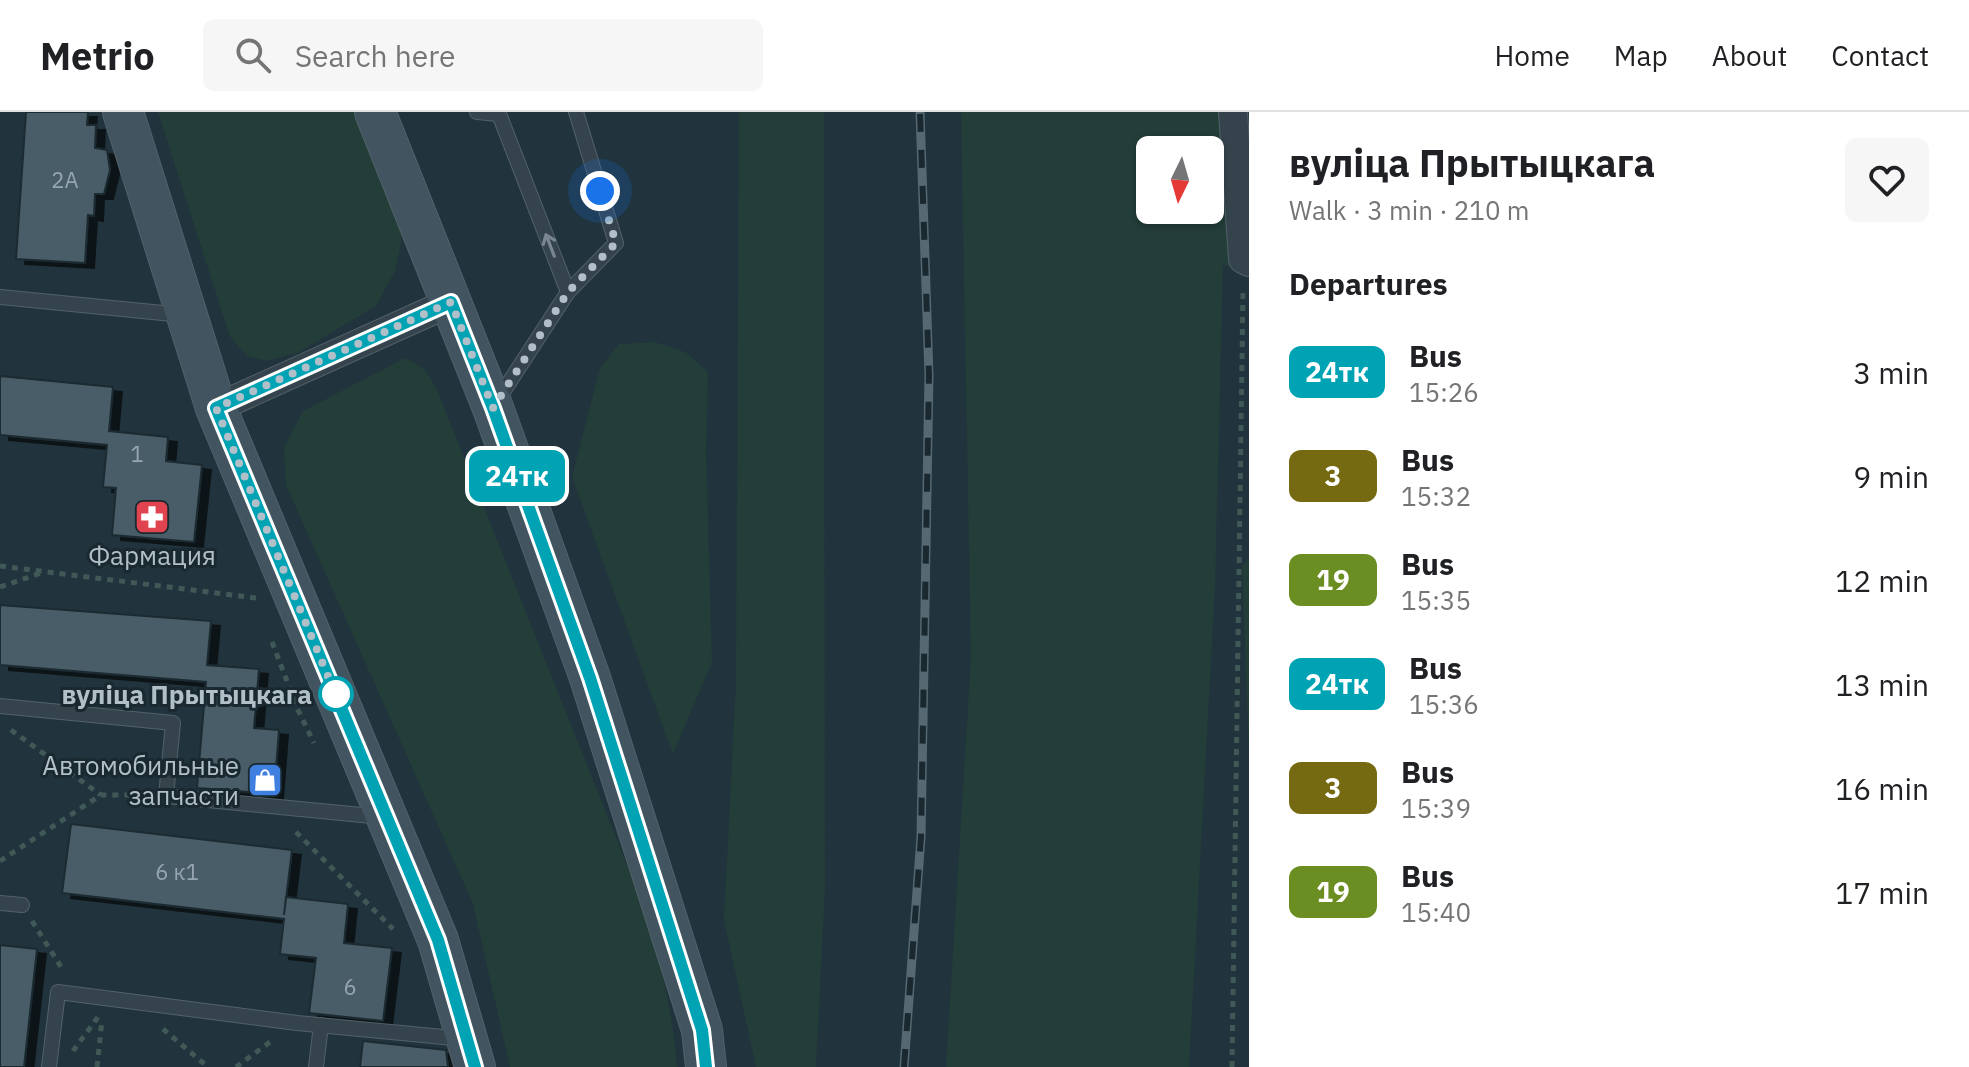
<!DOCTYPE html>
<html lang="en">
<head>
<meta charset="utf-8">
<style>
  body { margin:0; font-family:"IBM Plex Sans",sans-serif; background:#f6f6f6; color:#202124; height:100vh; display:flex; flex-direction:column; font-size:30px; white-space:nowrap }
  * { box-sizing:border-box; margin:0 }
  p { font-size:26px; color:#757577 }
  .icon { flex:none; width:44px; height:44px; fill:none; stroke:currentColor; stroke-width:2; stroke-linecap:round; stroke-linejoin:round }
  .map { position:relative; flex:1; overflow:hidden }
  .panel { display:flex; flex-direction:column; background:#fff; width:720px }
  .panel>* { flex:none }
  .badge { padding:0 16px; border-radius:12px; font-size:28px; line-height:52px }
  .needle { width:52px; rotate:185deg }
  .controls { position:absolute; left:1136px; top:24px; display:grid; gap:16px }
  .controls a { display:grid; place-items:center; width:88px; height:88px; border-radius:12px; background:#fff; box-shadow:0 2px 6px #0004; font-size:40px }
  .you { position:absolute; width:40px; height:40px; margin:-20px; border:6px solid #fff; border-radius:50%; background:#1a73e8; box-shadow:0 0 0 12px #1a73e833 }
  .map>.badge { position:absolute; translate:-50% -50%; box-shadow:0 0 0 4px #fff }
  h2 { padding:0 40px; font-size:30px; line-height:72px }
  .round { display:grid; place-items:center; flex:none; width:84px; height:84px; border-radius:12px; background:#f6f6f6 }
  .overview { display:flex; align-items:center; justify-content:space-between; height:136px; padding:0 40px }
  h1 { font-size:38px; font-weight:700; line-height:60px }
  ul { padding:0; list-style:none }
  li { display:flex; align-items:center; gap:24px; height:104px; padding:0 40px }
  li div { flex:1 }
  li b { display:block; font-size:30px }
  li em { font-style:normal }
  li .badge { min-width:88px; font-weight:700; text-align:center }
  header { display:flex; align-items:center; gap:48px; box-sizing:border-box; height:112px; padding:0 40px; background:#fff; border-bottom:2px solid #e0e0e0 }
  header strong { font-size:38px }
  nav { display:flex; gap:44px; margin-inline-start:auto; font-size:28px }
  .search { width:560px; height:72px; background:#f6f6f6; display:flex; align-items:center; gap:20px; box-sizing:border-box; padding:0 28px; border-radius:12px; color:#757577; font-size:30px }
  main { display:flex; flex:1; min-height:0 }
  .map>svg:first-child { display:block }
  .green { fill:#233d39; fill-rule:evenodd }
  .building { fill:#495d67; stroke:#1c2b32; stroke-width:2; filter:url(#shadow) }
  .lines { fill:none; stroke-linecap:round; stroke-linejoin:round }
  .lane-casing { stroke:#53626a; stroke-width:16 }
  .street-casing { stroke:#53626a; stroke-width:30 }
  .secondary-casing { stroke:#53626a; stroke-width:42 }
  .path { stroke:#405956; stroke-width:5; stroke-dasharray:6 6; stroke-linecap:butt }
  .lane { stroke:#35444c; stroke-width:14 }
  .street { stroke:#35444c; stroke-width:28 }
  .secondary { stroke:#42545f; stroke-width:40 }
  .rail-casing { stroke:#566973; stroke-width:9 }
  .rail { stroke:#1a2930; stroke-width:6; stroke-dasharray:18; stroke-linecap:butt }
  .oneway { stroke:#798890 }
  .line-casing { stroke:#fff; stroke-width:18 }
  .line { stroke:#00a3b4; stroke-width:12 }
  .walk { stroke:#b0bfc8; stroke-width:8; stroke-dasharray:0 14.4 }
  .stop-dot { fill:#fff; stroke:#00a3b4; stroke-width:4 }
  .labels { text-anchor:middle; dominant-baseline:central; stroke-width:6; stroke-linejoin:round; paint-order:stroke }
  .number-label { font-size:22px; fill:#96a6b0 }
  .poi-label { font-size:26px; fill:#b0bfc8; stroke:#1a2930 }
  .stop-label { font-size:26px; font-weight:bold; fill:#b0bfc8; stroke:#1a2930; text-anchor:end }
</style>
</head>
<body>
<header>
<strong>Metrio</strong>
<div class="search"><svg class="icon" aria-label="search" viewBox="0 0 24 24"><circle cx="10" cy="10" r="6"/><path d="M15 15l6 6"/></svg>Search here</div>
<nav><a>Home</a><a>Map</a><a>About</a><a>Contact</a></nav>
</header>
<main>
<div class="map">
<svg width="1249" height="955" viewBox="0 0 1249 955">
  <defs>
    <filter id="shadow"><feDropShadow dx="9" dy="5" stdDeviation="0" flood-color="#0009"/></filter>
  </defs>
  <rect width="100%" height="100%" fill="#21333c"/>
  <g class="green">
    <path d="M158,0H361L401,105V132L395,159L376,194L297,241L266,249L247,244L230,225Z"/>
    <path d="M739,0H824L825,776L816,955H756L724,808L736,570Z"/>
    <path d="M961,0H1249V160L1223,153L1215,474L1189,955H946L971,546ZM1150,38H1210V98H1150Z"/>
    <path d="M655,230L685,240L708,260L706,339L712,550L673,642L572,365L600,256L619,232Z"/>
    <path d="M405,246C422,253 429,261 437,278L641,788C659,844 673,897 677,955H510L473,792L286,373L284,336L303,299Z"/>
    <path d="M1249,446V645L1242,454Z"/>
  </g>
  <g class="building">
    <path d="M26,0H88L87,13H96L95,36L107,38L110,58L104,82H95L94,104L88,103L85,151L16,147Z"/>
    <path d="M0,264L113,275L109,319L168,325L166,349L202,353L194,430L112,423L116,376L103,375L107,333L0,323Z"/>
    <path d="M0,493L211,509L207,553L259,557L254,616L279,618L274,682L197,676L206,570L0,553Z"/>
    <path d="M71,712L292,738L284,803L286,785L348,792L344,831L392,836L383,909L309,901L316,846L280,842L284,807L62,781Z"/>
    <path d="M0,833L37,837L24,955H0Z"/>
    <path d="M363,929L446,938L448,955H360Z"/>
  </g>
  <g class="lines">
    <g class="lane-casing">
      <g id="lane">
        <path d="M477,0L499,2L568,180L497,289"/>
        <path d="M568,180L616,131L576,0"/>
        <path d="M0,185L183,203"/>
        <path d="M0,594L173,611L166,684L382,705"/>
        <path d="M0,791L22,793"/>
        <path d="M49,955L58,880L297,911L464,927"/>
        <path d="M316,955L321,913"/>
      </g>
    </g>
    <g class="street-casing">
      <g id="street">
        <path d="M1233,0L1243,147L1249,150"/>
        <path d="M216,296L451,190"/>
      </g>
    </g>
    <g class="secondary-casing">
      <g id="secondary">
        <path d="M123,0L216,296L438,828L475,955"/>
        <path d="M375,0L493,296L590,566L702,918L706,955"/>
      </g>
    </g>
    <g class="path">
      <path d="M0,454L256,486"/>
      <path d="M0,475L41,461"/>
      <path d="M272,530L298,598L314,631"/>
      <path d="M11,618L101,683"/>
      <path d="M296,720L393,817"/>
      <path d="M0,749L101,683H145"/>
      <path d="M32,809L63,858"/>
      <path d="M163,917L208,955"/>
      <path d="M73,939L98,905"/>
      <path d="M97,955L102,908"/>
      <path d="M236,955L270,930"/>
      <path d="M1232,955L1243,176"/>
    </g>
    <use href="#lane" class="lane"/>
    <use href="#street" class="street"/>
    <use href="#secondary" class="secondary"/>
    <g class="rail-casing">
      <path id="rail" d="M904,955L921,725L929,263L920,0"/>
    </g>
    <use href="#rail" class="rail"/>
  </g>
  <defs><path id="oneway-shaft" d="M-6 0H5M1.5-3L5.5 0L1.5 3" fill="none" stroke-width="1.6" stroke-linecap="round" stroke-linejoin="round" transform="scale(2)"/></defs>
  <use class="oneway" href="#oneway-shaft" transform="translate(550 133) rotate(-111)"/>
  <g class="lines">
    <g class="line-casing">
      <path id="line" d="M475,955L438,828L216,296L451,190L493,296L590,566L702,918L706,955"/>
    </g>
    <use href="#line" class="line"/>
    <path class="walk" d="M336,582L340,593L216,296L451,190L493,296L568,180L616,131L600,79"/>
  </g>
  <defs>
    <g id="pharmacy-square" transform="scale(1.8)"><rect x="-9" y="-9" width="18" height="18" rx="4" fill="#e0444e" stroke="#1a2930"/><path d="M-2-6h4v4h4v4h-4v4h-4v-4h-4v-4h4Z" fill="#fff"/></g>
    <g id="shop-square" transform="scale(1.8)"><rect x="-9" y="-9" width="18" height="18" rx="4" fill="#3f7fe0" stroke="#1a2930"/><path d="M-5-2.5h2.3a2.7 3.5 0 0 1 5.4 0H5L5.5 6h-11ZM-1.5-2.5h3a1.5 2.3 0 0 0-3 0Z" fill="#fff"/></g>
  </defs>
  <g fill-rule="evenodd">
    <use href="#pharmacy-square" x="152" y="405"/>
    <use href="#shop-square" x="265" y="668"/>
  </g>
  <circle class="stop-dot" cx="336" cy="582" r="16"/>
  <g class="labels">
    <g class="number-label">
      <text x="65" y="67">2А</text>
      <text x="137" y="341">1</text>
      <text x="177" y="759">6 к1</text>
      <text x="350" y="874">6</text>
    </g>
    <g class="poi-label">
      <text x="152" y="443">Фармация</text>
      <text x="239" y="653" text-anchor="end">Автомобильные<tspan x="239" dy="30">запчасти</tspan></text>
    </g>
    <g class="stop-label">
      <text x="312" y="582">вуліца Прытыцкага</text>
    </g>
  </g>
</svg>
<div class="controls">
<a><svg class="needle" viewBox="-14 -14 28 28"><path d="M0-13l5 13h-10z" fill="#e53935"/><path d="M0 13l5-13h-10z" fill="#757577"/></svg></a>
</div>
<div class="you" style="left:600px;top:79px"></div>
<b class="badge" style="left:517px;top:364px;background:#00a3b4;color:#fff">24тк</b>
</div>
<section class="panel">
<div class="overview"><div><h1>вуліца Прытыцкага</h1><p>Walk · 3 min · 210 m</p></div><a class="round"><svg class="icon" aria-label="heart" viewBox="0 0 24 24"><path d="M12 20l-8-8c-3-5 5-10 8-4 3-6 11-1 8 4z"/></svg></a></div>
<h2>Departures</h2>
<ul>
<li><span class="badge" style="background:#00a3b4;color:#fff">24тк</span><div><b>Bus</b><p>15:26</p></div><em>3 min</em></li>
<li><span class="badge" style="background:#756a11;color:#fff">3</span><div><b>Bus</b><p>15:32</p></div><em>9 min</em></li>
<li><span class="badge" style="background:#6b8e23;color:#fff">19</span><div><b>Bus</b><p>15:35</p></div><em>12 min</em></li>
<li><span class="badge" style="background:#00a3b4;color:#fff">24тк</span><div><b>Bus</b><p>15:36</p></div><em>13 min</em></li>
<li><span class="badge" style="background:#756a11;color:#fff">3</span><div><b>Bus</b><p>15:39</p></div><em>16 min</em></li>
<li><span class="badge" style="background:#6b8e23;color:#fff">19</span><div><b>Bus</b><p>15:40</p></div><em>17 min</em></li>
</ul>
</section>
</main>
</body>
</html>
